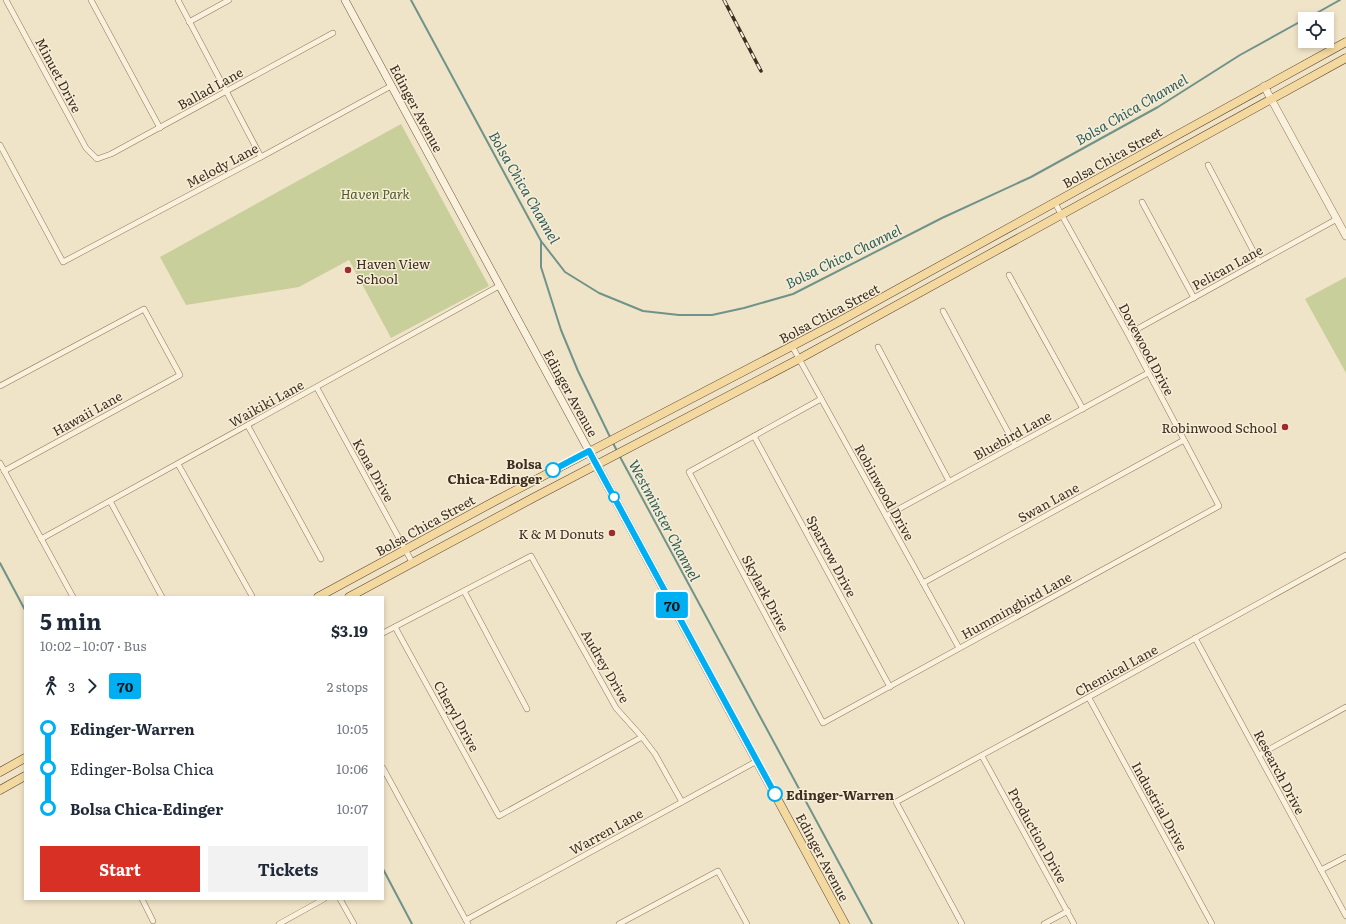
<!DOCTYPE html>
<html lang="en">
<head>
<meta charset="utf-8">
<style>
  body { margin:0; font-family:Literata,serif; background:#f2f2f3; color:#1f2937; height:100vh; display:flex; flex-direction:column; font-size:15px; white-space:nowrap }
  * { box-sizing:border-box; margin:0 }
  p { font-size:13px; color:#747a83 }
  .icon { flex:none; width:22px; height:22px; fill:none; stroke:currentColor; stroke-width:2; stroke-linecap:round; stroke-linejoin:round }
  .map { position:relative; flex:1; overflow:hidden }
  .panel { position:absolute; left:24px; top:596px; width:360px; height:304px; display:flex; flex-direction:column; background:#fff; border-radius:0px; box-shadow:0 2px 6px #0003 }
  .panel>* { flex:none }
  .badge { padding:0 8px; border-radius:3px; font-size:14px; line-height:26px }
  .fabs { position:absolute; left:1298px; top:12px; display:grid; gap:8px }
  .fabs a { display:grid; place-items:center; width:36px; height:36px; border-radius:0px; background:#fff; box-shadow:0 2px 6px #0003; font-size:20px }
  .map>.badge { position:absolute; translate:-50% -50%; box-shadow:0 0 0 2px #fff }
  .legs { display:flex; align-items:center; gap:6px; height:44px; padding:0 16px; font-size:13px }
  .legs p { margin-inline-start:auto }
  .head { display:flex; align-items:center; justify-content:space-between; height:68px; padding:0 16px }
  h1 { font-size:22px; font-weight:700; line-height:30px }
  .button { display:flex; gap:8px; margin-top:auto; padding:8px 16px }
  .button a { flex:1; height:46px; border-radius:0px; background:#d93025; color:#fff; font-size:16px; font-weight:700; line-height:46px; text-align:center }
  .button a+a { background:#f2f2f3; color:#1f2937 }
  ul { padding:0 16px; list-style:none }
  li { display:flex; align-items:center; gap:14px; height:40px; font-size:15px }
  li i { display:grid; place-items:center; width:6px; height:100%; margin:0 5px; background:currentColor }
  li i::after { content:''; width:10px; height:10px; margin:-5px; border:3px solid; border-radius:50%; background:#fff }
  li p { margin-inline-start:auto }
  li:first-child i { background:linear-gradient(#0000 50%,currentColor 0) }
  li:last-child i { background:linear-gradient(currentColor 50%,#0000 0) }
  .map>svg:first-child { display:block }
  .green { fill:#c9cf9b }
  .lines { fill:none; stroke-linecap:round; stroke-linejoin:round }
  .stream { stroke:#6f938a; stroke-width:2 }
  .minor-casing { stroke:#8d765c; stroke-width:6 }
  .tertiary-casing { stroke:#8d765c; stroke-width:8 }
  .secondary-casing { stroke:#6f573f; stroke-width:8 }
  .primary-casing { stroke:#5b4430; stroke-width:9 }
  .minor { stroke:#faf1dc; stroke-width:5 }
  .tertiary { stroke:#faf1dc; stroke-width:7 }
  .secondary { stroke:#faf1dc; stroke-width:7 }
  .primary { stroke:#f3d9a0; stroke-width:8 }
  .rail-casing { stroke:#3d2e20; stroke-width:3.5 }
  .rail { stroke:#f7eed8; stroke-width:2; stroke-dasharray:6; stroke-linecap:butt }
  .line-1-casing { stroke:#fff; stroke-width:9 }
  .line-1 { stroke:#00aff2; stroke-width:6 }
  .poi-dot { fill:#9e2a2b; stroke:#f7eed8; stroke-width:1.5 }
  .stop-1-dot { fill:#fff; stroke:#00aff2; stroke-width:2 }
  .labels { text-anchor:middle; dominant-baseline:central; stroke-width:3; stroke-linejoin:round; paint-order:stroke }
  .street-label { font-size:13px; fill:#3d2e20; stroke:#f7eed8 }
  .park-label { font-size:13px; font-style:italic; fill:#4d5a26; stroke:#f7eed8 }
  .poi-label { font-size:13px; fill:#3d2e20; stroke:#f7eed8; text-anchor:end }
  .stop-label { font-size:13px; font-weight:bold; fill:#3d2e20; stroke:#f7eed8; text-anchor:end }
  .water-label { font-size:14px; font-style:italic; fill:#2f5d5a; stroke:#f7eed8 }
</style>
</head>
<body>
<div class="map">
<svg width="1346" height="924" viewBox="0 0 1346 924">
  <rect width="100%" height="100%" fill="#f0e4c8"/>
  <g class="green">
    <path d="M401,124L489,286L391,338L349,260L299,287L186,305L160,257Z"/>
    <path d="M1346,277V373L1305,299Z"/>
  </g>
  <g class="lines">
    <g class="stream">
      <path d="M411,0L541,241L565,272L599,293L643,311L679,315H712L744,308L793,294L942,218L1031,177L1158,107L1240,55L1305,19"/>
      <path d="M1306,19L1340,0"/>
      <path d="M541,241V267L561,330L578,371L611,439"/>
      <path d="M613,443L617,451"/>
      <path d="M619,455L872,924"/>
      <path d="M0,563L25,610"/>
      <path d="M383,869L412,924"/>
    </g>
    <g class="minor-casing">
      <g id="minor">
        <path d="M6,0L86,148L97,159L111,154L333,33"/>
        <path d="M91,0L160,128"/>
        <path d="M178,0L261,157"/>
        <path d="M189,22L229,0"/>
        <path d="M0,145L63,262L261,157L391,86"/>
        <path d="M1208,165L1259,262"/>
        <path d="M1142,202L1194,298"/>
        <path d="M1009,275L1083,409"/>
        <path d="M943,311L1015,445"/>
        <path d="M1128,334L1337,219"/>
        <path d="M792,346L959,648"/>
        <path d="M878,347L949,481"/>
        <path d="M0,386L144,309L180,375L4,471"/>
        <path d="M317,388L412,562"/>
        <path d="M821,399L689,472L823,723L1219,506L1128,334L1055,203"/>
        <path d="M248,426L321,559"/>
        <path d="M754,436L890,687"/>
        <path d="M0,463L73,597"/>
        <path d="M178,464L252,596"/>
        <path d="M110,501L162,597"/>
        <path d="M886,516L1148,373"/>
        <path d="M41,539L499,286"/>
        <path d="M923,583L1184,440"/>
        <path d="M464,591L527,709"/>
        <path d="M395,627L499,816L642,737"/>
        <path d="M383,633L531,556L616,708L642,737L655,754L682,802"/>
        <path d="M1195,638L1346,916"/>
        <path d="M1089,698L1212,924"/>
        <path d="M1259,755L1346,707"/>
        <path d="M982,756L1074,924"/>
        <path d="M383,768L468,924"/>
        <path d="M1321,870L1346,857"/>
        <path d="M142,899L153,921"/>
        <path d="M340,899L354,924"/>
        <path d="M466,920L757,761"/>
        <path d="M279,924L324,899"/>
        <path d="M619,924L718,871L747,924"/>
        <path d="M962,924L896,802L1078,703L1346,555"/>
        <path d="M1044,924L1068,911"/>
      </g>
    </g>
    <g class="tertiary-casing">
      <path id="tertiary" d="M1264,86L1346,236"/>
    </g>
    <g class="secondary-casing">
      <path id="secondary" d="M345,0L589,451"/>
    </g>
    <g class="primary-casing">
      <g id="primary">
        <path d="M589,451L845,924"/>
        <path d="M318,597L497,500L838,322L1346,42"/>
        <path d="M349,597L533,498L799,359L1346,58"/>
        <path d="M0,772L25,758"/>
        <path d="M0,790L25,776"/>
      </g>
    </g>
    <use href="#minor" class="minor"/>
    <use href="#tertiary" class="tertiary"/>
    <use href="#secondary" class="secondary"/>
    <use href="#primary" class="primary"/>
    <g class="rail-casing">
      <path id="rail" d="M724,0L761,71"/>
    </g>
    <use href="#rail" class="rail"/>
  </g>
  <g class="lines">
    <g class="line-1-casing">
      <path id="line-1" d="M553,470L589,451L775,794"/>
    </g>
    <use href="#line-1" class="line-1"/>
  </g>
  <g class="poi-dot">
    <circle cx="348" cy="270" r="4"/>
    <circle cx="1285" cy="427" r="4"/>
    <circle cx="612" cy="533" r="4"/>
  </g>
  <g class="stop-1-dot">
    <circle cx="553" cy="470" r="7"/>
    <circle cx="614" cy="497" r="5"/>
    <circle cx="775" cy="794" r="7"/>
  </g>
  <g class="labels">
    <g class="street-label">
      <text transform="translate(59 75) rotate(62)">Minuet Drive</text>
      <text transform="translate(210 88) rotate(-29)">Ballad Lane</text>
      <text transform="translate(417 108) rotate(62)">Edinger Avenue</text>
      <text transform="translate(1112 157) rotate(-29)">Bolsa Chica Street</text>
      <text transform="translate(222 165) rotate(-28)">Melody Lane</text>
      <text transform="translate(1227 267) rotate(-29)">Pelican Lane</text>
      <text transform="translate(829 313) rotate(-28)">Bolsa Chica Street</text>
      <text transform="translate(1147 349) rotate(62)">Dovewood Drive</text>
      <text transform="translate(571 393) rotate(61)">Edinger Avenue</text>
      <text transform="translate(266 403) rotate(-29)">Waikiki Lane</text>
      <text transform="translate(87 413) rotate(-29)">Hawaii Lane</text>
      <text transform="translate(1012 435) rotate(-29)">Bluebird Lane</text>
      <text transform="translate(374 470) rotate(61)">Kona Drive</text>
      <text transform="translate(885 492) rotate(61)">Robinwood Drive</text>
      <text transform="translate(1048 502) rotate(-29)">Swan Lane</text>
      <text transform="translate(425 525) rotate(-29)">Bolsa Chica Street</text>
      <text transform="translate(832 556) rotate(62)">Sparrow Drive</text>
      <text transform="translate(766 593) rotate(62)">Skylark Drive</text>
      <text transform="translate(1016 605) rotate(-29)">Hummingbird Lane</text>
      <text transform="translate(606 666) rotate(60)">Audrey Drive</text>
      <text transform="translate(1116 670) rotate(-29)">Chemical Lane</text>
      <text transform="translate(457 716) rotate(61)">Cheryl Drive</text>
      <text transform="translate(1280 772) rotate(62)">Research Drive</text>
      <text transform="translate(1160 806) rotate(61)">Industrial Drive</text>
      <text transform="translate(606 831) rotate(-29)">Warren Lane</text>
      <text transform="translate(1038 835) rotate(61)">Production Drive</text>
      <text transform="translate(823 857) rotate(62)">Edinger Avenue</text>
    </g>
    <g class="park-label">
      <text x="375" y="193">Haven Park</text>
    </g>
    <g class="poi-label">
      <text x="356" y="263" text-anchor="start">Haven View<tspan x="356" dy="15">School</tspan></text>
      <text x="1277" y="427">Robinwood School</text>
      <text x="604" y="533">K &amp; M Donuts</text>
    </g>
    <g class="stop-label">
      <text x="542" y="463">Bolsa<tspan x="542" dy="15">Chica-Edinger</tspan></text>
      <text x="786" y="794" text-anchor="start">Edinger-Warren</text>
    </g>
    <g class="water-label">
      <text transform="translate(1131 109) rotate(-30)">Bolsa Chica Channel</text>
      <text transform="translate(525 187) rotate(60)">Bolsa Chica Channel</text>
      <text transform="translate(843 256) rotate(-26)">Bolsa Chica Channel</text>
      <text transform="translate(665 520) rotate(62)">Westminster Channel</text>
    </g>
  </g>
</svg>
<div class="fabs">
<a><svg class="icon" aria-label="locate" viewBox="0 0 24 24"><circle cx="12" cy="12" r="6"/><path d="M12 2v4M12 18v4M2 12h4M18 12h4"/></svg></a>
</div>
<b class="badge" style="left:672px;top:605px;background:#00aff2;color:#111">70</b>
<section class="panel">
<div class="head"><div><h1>5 min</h1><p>10:02 – 10:07 · Bus</p></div><b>$3.19</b></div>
<div class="legs"><svg class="icon" aria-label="walk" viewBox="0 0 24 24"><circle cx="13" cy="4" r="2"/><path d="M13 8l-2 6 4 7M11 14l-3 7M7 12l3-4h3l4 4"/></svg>3<svg class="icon" aria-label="forward" viewBox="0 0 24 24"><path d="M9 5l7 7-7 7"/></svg><b class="badge" style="background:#00aff2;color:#111">70</b><p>2 stops</p></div>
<ul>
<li><i style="color:#00aff2"></i><b>Edinger-Warren</b><p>10:05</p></li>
<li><i style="color:#00aff2"></i><span>Edinger-Bolsa Chica</span><p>10:06</p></li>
<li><i style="color:#00aff2"></i><b>Bolsa Chica-Edinger</b><p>10:07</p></li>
</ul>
<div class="button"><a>Start</a><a>Tickets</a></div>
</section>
</div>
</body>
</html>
